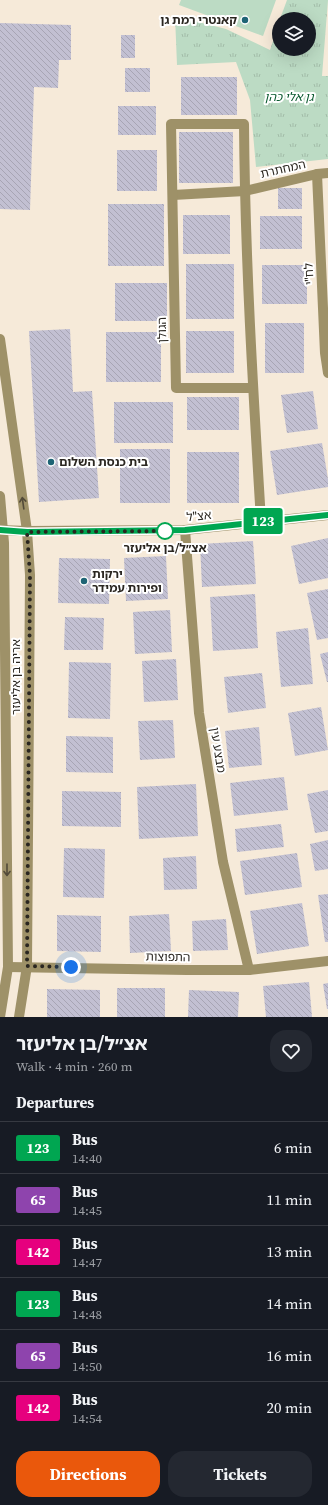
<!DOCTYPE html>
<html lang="en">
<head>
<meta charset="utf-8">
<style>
  body { margin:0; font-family:"Source Serif 4","Noto Sans Hebrew",serif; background:#242831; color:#f1f3f6; height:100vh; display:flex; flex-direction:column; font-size:15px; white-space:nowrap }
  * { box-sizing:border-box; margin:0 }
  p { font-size:13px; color:#9ea1a6 }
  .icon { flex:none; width:22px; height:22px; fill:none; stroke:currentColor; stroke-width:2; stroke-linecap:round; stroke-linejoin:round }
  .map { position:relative; height:1017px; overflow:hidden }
  .details { display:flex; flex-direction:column; background:#171b24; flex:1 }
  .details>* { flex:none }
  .badge { padding:0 8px; border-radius:3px; font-size:14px; line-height:26px }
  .tools { position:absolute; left:272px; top:12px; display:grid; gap:8px }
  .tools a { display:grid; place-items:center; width:44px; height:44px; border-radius:50%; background:#171b24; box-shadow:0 4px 16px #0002; font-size:20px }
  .you { position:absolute; width:20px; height:20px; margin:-10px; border:3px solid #fff; border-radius:50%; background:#1a73e8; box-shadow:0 0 0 6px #1a73e833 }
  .map>.badge { position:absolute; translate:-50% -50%; box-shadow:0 0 0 2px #fff }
  h2 { padding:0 16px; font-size:15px; line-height:36px }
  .round { display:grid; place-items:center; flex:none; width:42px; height:42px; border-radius:16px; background:#242831 }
  .head { display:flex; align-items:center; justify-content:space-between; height:68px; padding:0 16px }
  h1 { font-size:19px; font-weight:700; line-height:30px }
  .action { display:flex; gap:8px; margin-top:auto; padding:8px 16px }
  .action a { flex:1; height:46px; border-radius:16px; background:#ea580c; color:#fff; font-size:16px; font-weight:700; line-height:46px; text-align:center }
  .action a+a { background:#242831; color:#f1f3f6 }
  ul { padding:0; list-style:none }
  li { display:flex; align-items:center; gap:12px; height:52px; padding:0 16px; border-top:1px solid #363941 }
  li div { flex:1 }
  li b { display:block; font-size:15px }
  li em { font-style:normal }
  li .badge { min-width:44px; font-weight:700; text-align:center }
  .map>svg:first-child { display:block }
  .grass { fill:url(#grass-tufts) }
  .garden { fill:#bcdbc4 }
  .building { fill:url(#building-back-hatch) }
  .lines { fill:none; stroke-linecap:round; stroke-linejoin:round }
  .minor { stroke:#9e9168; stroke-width:10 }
  .oneway { stroke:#534b39 }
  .line-casing { stroke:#fff; stroke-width:9 }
  .line { stroke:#00a651; stroke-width:6 }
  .walk { stroke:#2a2620; stroke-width:4; stroke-dasharray:0 7.2 }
  .poi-dot { fill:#1e6475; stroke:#fff; stroke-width:1.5 }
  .stop-dot { fill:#fff; stroke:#00a651; stroke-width:2 }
  .labels { text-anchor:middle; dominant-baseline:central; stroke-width:4; stroke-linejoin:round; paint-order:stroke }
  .poi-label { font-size:12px; font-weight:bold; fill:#2a2620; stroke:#fff; text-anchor:start }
  .park-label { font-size:12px; font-style:italic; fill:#0a592f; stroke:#fff }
  .street-label { font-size:12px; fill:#2a2620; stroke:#fff }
  .stop-label { font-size:12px; font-weight:bold; fill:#2a2620; stroke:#fff }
</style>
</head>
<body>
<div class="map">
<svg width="328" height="1017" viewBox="0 0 328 1017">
  <defs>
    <pattern id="grass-tufts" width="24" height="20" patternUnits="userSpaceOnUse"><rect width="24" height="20" fill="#bcdbc4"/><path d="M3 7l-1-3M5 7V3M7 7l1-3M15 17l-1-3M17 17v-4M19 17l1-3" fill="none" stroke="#a2bca8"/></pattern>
    <pattern id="building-back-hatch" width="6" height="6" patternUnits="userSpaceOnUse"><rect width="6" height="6" fill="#c2c0d2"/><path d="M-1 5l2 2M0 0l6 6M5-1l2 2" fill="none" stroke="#a7a5b4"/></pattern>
  </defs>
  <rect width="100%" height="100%" fill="#f6ead9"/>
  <path class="grass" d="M287,0H328L322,76H328V159L256,167L250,100L236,62L177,65L175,16L226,29L270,50L279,23V49H309V19H280Z"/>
  <path class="garden" d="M181,0H276L263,36L179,5Z"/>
  <g class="building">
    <path d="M0,23L71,25V60H59L58,88L34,87L30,210L0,209Z"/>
    <rect x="121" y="35" width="14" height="23"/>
    <rect x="125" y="68" width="25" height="24"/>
    <rect x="181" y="77" width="56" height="38"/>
    <rect x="118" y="106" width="38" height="29"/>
    <rect x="179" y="132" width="54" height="51"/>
    <rect x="117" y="150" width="40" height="41"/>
    <rect x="278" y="188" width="24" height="21"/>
    <rect x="108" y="204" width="56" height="62"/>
    <rect x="183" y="215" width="47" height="39"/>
    <rect x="260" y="216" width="42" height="33"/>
    <rect x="186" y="264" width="48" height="55"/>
    <rect x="262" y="265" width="45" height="39"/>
    <rect x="115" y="283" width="52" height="38"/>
    <rect x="265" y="323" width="39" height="50"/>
    <path d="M70,329L73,392L92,391L99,498L39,502L29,331Z"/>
    <rect x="186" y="331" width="48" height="42"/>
    <rect x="106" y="332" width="55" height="50"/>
    <path d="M313,391L318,429L287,433L281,395Z"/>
    <rect x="187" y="397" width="52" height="33"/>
    <rect x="114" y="402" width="59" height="41"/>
    <path d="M322,443L328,479V487L277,495L270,451Z"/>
    <rect x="120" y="449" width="50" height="54"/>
    <rect x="187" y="452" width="52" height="51"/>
    <path d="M328,538V578L299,584L291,546Z"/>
    <path d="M253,541L256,584L202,587L200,544Z"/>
    <path d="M166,556L168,599L126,601L124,558Z"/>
    <path d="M59,558L110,559L109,604L58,603Z"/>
    <path d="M328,589V638L317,640L307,593Z"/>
    <path d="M255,594L258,648L213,651L210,597Z"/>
    <path d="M170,610L172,652L135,654L133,612Z"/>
    <path d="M65,617L104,618L103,650H64Z"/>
    <path d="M308,628L313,684L281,687L276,632Z"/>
    <path d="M328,652V682H327L320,654Z"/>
    <path d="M176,659L178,700L144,702L142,661Z"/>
    <path d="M69,662L111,663L110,719L68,718Z"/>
    <path d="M262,673L266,708L228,713L224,677Z"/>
    <path d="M321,707L328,750L295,756L288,713Z"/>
    <path d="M173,720L175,758L140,760L138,721Z"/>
    <path d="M259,727L262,765L229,768L225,731Z"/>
    <path d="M66,736L113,737V773L66,772Z"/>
    <path d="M284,777L288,810L234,816L230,783Z"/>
    <path d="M196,784L198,836L139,839L137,787Z"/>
    <path d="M328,790V831L315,833L307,794Z"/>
    <path d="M62,791L121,792V827L62,826Z"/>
    <path d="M281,824L284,847L237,852L235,829Z"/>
    <path d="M328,840V869L315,871L310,844Z"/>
    <path d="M64,848L105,849L104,898L63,897Z"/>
    <path d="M297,853L302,887L245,895L240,861Z"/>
    <path d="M196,856L197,889L164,890L163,858Z"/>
    <path d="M328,894V942H325L318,895Z"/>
    <path d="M302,903L309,946L257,954L250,911Z"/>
    <path d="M169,914L171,951L130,953L129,916Z"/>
    <path d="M57,915L101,916V952L57,951Z"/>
    <path d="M226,919L228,950L193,951L192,921Z"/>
    <path d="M309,982L312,1017H266L263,986Z"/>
    <path d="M328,983V1009H327L323,984Z"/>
    <rect x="117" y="988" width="48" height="29"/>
    <path d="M47,989L100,990V1017H47Z"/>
    <path d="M189,990L239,992L238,1017H188Z"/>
  </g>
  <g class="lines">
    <g class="minor">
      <path d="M317,174L325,353L328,373"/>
      <path d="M173,195L245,191L317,174L328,173"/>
      <path d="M0,339L27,531L30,575L27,966L19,1017"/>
      <path d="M253,388H176L171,124H244C245,257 253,389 261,521"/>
      <path d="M0,496L4,543L8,967L0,1017"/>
      <path d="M0,530L27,531L185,530L328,515"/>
      <path d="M185,530L199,713L223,862L249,970"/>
      <path d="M8,967L187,970H249L328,961"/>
    </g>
  </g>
  <defs><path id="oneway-shaft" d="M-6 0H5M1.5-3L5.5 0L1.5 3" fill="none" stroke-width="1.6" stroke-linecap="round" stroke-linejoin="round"/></defs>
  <g class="oneway">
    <use href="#oneway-shaft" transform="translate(23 503) rotate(-98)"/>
    <use href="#oneway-shaft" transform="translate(7 870) rotate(90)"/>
  </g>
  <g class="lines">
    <g class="line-casing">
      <path id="line" d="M0,530L27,532L185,530L328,515"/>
    </g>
    <use href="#line" class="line"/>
    <path class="walk" d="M71,967L27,966L30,575L27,532L169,531H165"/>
  </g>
  <g class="poi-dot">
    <circle cx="245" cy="20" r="4"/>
    <circle cx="51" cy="462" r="4"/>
    <circle cx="84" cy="581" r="4"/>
  </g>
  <circle class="stop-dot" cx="165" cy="531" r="8"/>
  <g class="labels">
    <g class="poi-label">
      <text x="237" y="20" text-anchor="end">קאנטרי רמת גן</text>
      <text x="59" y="462">בית כנסת השלום</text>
      <text x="92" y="574">ירקות<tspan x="92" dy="14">ופירות עמידר</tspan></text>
    </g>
    <g class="park-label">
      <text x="289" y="97">גן אלי כהן</text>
    </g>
    <g class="street-label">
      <text transform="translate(283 169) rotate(-13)">המחתרת</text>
      <text transform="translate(309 274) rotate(-93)">לח"י</text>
      <text transform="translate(162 330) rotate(-91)">הגולן</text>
      <text transform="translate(199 516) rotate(-6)">אצ"ל</text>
      <text transform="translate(16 677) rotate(-90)">אריה בן אליעזר</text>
      <text transform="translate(218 750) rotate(81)">מבצע עין</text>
      <text transform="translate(168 957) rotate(1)">התפוצות</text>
    </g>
    <g class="stop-label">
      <text x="165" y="548">אצ״ל/בן אליעזר</text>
    </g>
  </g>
</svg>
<div class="tools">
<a><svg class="icon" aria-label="layers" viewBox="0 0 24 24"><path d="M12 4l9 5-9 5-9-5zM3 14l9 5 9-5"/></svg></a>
</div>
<div class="you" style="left:71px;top:967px"></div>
<b class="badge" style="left:263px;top:521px;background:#00a651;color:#fff">123</b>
</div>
<section class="details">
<div class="head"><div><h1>אצ״ל/בן אליעזר</h1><p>Walk · 4 min · 260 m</p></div><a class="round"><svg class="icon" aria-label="heart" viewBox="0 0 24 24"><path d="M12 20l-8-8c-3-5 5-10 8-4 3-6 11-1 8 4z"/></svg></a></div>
<h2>Departures</h2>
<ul>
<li><span class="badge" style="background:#00a651;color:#fff">123</span><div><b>Bus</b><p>14:40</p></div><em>6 min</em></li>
<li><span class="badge" style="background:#8e44ad;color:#fff">65</span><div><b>Bus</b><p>14:45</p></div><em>11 min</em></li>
<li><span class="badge" style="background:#e6007e;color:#fff">142</span><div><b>Bus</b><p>14:47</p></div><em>13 min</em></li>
<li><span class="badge" style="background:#00a651;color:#fff">123</span><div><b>Bus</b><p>14:48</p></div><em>14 min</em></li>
<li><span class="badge" style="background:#8e44ad;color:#fff">65</span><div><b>Bus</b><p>14:50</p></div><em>16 min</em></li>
<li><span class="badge" style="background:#e6007e;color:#fff">142</span><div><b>Bus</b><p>14:54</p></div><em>20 min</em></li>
</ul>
<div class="action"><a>Directions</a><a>Tickets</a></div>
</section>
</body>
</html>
